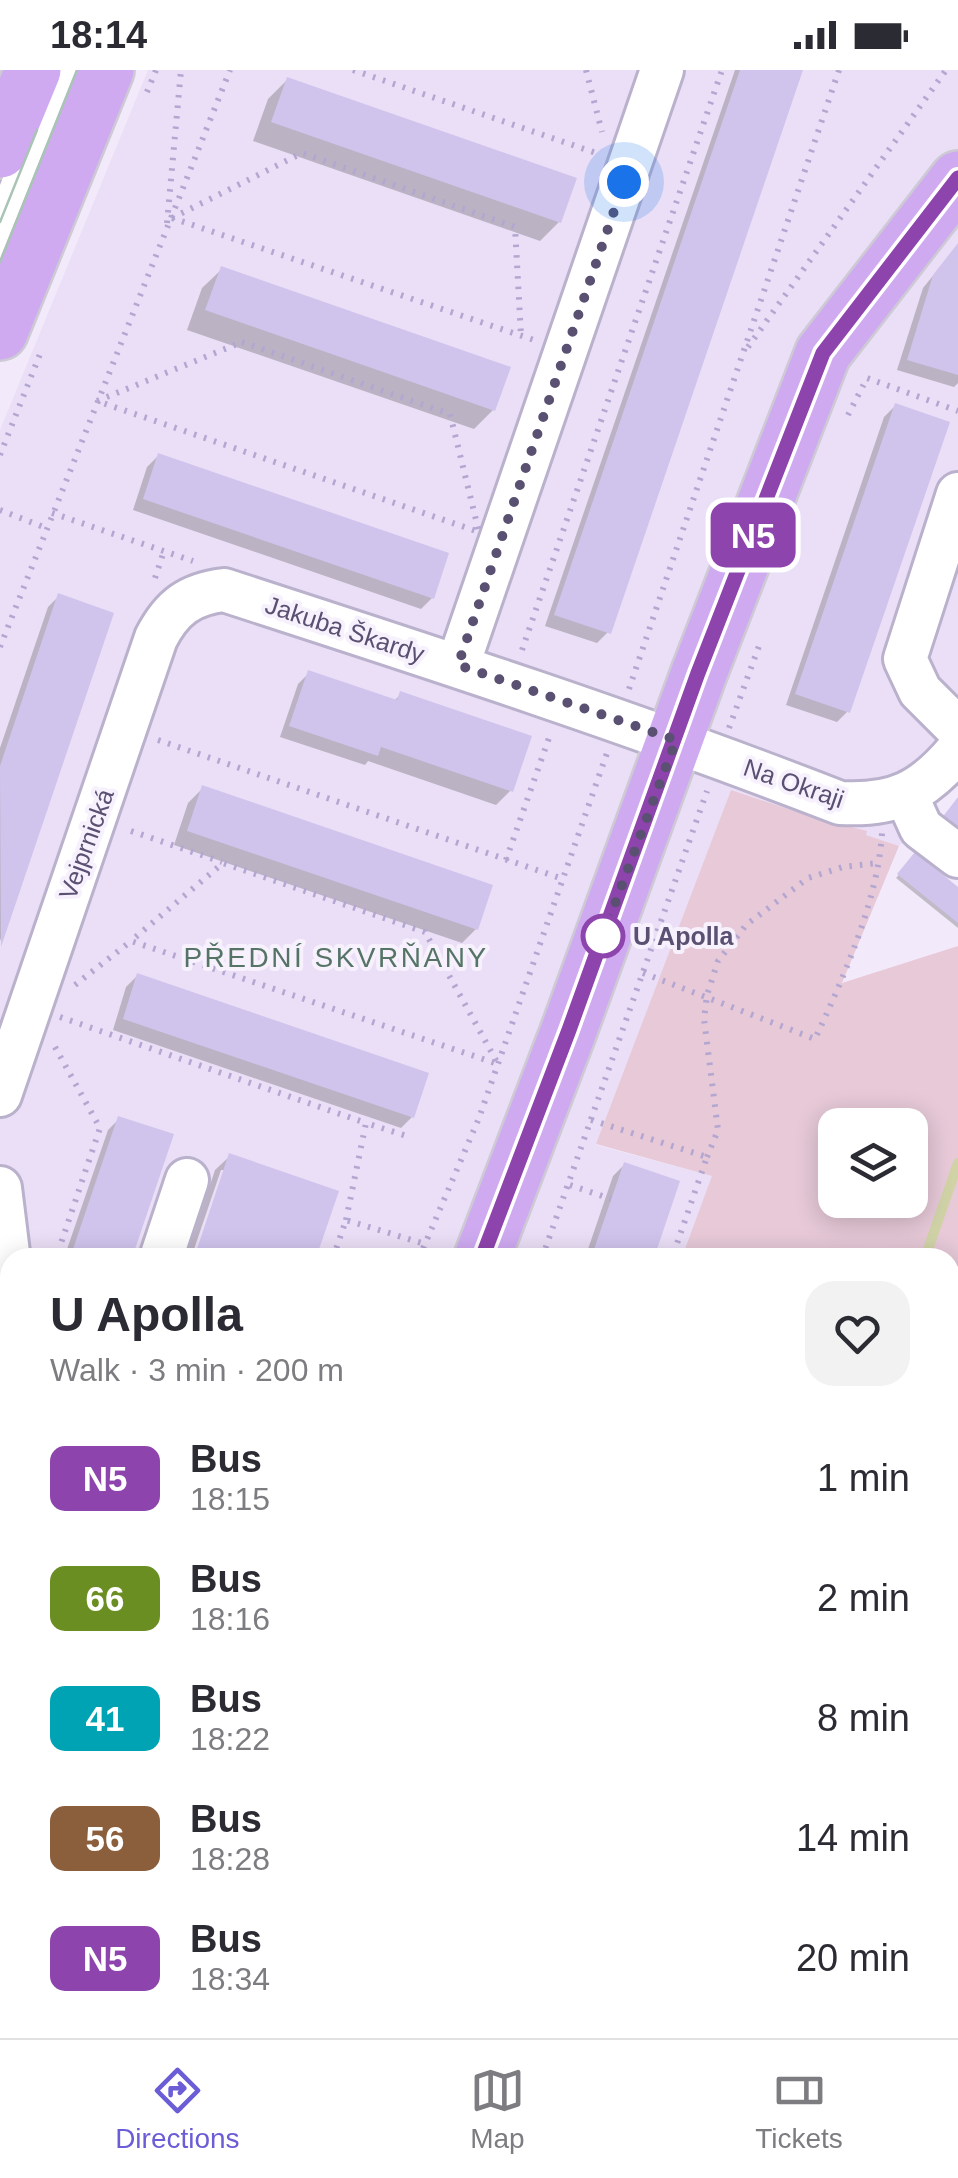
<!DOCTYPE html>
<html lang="en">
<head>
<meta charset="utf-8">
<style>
  body { margin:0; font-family:Arial,sans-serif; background:#f2f2f3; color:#2b2b33; height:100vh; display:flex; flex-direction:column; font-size:38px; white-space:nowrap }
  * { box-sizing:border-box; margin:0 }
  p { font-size:32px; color:#7c7c81 }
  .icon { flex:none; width:55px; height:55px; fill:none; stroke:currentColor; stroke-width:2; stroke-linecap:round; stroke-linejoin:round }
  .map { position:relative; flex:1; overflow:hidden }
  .panel { position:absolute; left:0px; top:1178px; width:960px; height:792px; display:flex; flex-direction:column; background:#fff; border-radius:30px 30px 0 0; box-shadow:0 5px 25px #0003 }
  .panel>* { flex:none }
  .badge { padding:0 20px; border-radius:15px; font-size:35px; line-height:65px }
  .controls { position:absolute; left:818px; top:1038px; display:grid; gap:20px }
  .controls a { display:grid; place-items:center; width:110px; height:110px; border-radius:20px; background:#fff; box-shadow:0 5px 25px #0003; font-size:50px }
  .you { position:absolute; width:50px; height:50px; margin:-25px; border:8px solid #fff; border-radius:50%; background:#1a73e8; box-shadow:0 0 0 15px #1a73e833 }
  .map>.badge { position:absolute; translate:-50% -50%; box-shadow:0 0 0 5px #fff }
  .round { display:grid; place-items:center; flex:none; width:105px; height:105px; border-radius:30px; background:#f2f2f3 }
  .headline { display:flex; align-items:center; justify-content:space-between; height:170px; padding:0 50px }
  h1 { font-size:48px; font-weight:600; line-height:75px }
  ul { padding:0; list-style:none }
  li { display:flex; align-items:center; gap:30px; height:120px; padding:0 50px }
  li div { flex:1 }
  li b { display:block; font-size:38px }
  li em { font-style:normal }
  li .badge { min-width:110px; font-weight:700; text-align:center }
  .status { display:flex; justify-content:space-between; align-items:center; height:70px; padding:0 50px; background:#fff; direction:ltr }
  .status svg { height:28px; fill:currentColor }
  .menu { display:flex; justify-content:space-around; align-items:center; height:140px; border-top:2px solid #e1e1e2; background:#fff; font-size:28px; color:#7c7c81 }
  .menu a { display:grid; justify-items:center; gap:5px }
  .menu .on { color:#6b5dd6 }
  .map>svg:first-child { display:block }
  .residential { fill:#eadff6 }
  .education { fill:#e6f7ef }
  .green { fill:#e7c9d8; fill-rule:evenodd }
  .shadow { fill:#0003 }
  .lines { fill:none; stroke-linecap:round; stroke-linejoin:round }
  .stream { stroke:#d1d3a7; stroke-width:10 }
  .building { fill:#d0c4ed }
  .minor-casing { stroke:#bab1cc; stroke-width:48 }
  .major-casing { stroke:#cdcad5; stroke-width:60 }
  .path { stroke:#b3a7d2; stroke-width:6; stroke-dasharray:2.5 8; stroke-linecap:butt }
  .minor { stroke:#fff; stroke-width:42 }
  .major { stroke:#cfaaf1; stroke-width:55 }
  .tram { stroke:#a9c4b4; stroke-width:2.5 }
  .line-casing { stroke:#fff; stroke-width:22 }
  .line { stroke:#8e44ad; stroke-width:15 }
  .walk { stroke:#595072; stroke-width:10; stroke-dasharray:0 18 }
  .stop-dot { fill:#fff; stroke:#8e44ad; stroke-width:5 }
  .labels { text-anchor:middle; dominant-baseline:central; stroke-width:8; stroke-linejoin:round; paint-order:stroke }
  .street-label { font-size:25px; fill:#595072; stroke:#f7f0fd }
  .stop-label { font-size:25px; font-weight:bold; fill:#595072; stroke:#f7f0fd; text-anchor:start }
  .neighbourhood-label { font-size:28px; letter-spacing:2.5px; fill:#557466; stroke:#f7f0fd }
</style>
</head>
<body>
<div class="status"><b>18:14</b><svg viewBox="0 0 49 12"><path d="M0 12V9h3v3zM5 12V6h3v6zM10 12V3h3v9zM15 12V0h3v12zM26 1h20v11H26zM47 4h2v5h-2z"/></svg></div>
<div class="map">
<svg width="958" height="1968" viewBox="0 0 958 1968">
  <rect width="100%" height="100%" fill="#f2eafa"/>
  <path class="residential" d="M148,0H958V704L899,776L731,720L596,1075L757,1118L724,1187L10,1188V1661L0,1657V360Z"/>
  <path class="education" d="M0,1657L10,1661V1960H466L461,1968H0Z"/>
  <path class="green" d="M731,720L822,750L867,761L866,765L899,776L842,913L958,876V1350L950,1366V1188L682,1187L712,1106L596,1074ZM835,1055H910V1130H835Z"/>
  <g class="shadow">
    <path d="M735,0H801L608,562L597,573L545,556Z"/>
    <path d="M287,10L559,152L540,171L253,71L268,29Z"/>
    <path d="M958,175V313L954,317L897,300L923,218Z"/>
    <path d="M222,199L493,340L474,359L187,260L202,218Z"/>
    <path d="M895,336L848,641L837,652L786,635L884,347Z"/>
    <path d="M158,386L432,528L421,539L133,440L147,397Z"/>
    <path d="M59,526L111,544L0,871V678L48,537Z"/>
    <path d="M309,603L393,632L401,624L511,720L496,735L368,691L365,695L280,667L298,614Z"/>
    <path d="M203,718L476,859L462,873L174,775L188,733Z"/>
    <path d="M915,786L958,820V858L896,808Z"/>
    <path d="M137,906L412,1047L401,1058L113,960L126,917Z"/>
    <path d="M119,1049L130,1188H64L108,1060Z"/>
    <path d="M230,1086L226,1100H221L191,1188H186L215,1100Z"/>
    <path d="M624,1095L651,1188H585L613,1106Z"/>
    <path d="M0,1660L10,1664V1838L0,1853Z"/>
    <path d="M115,1960H174L166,1968H147L136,1961L133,1968H111Z"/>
  </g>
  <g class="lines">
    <g class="stream">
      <path d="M925,1188L958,1093"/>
      <path d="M605,1968L607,1960"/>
    </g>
  </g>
  <g class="building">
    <path d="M740,0H803L611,564L554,545Z"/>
    <path d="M287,7L577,108L561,153L271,52Z"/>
    <path d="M958,173V305L907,290L933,205Z"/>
    <path d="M221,196L511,297L495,341L205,240Z"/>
    <path d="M895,333L950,352L850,643L795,624Z"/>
    <path d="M158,383L449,483L434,529L143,429Z"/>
    <path d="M58,523L114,543L1,877L0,696Z"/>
    <path d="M308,600L397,630L400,621L532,666L513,722L381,677L378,686L289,656Z"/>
    <path d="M202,715L493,815L478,860L187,761Z"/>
    <path d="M958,727V763L941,749Z"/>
    <path d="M915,782L958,817V853L897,804Z"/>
    <path d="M137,903L429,1003L414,1048L123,949Z"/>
    <path d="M118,1046L174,1064L132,1188H70Z"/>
    <path d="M229,1083L339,1121L316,1188H194Z"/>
    <path d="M624,1092L680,1111L654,1188H591Z"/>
    <path d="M0,1657L10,1661V1847L5,1846L1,1857Z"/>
    <path d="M0,1940L10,1944V1960H56L77,1968H0Z"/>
    <path d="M121,1960H138L135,1968H117Z"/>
  </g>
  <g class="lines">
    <g class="minor-casing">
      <g id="minor">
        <path d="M0,171L69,0"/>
        <path d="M958,424L905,589L920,621L958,659"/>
        <path d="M458,595L662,0"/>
        <path d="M906,725L921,758L958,786"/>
        <path d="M0,1025L156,568C172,537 190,524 224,520C431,587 637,654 840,733C895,736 923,722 958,680"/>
        <path d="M0,1118L10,1199"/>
        <path d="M161,1188L187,1110"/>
        <path d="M0,1411L10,1364"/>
        <path d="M242,1968L247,1960"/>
      </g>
    </g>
    <g class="major-casing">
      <g id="major">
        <path d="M0,80L33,0"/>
        <path d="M0,262L106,0"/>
        <path d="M482,1188L569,960L699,603L823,283L958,109"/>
        <path d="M0,1478L10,1479"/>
      </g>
    </g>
    <g class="path">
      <path d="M353,0L599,84"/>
      <path d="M586,0L602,62"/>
      <path d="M147,22L156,0"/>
      <path d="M172,148L302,83L515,157L521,266"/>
      <path d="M172,148L534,270"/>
      <path d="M167,153L181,0"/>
      <path d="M242,272L450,344L479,462L97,331Z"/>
      <path d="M748,277L946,0"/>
      <path d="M848,345L867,308L958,341"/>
      <path d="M0,385L42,279"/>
      <path d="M0,440L46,458"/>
      <path d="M52,443L193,491"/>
      <path d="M155,508L164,481"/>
      <path d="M0,577L230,0"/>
      <path d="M522,580L722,0"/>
      <path d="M629,619L839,0"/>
      <path d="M729,658L759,576"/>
      <path d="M158,670L563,809"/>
      <path d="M131,761L222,792"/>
      <path d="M506,790L550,665"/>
      <path d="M643,903L815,969C843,909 878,830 882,763"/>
      <path d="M75,915L131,871L498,994L425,862L223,793L131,871"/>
      <path d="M60,947L366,1053"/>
      <path d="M55,977L100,1058L56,1188"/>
      <path d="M591,1050L707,1087L672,1188"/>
      <path d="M707,1087L718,1060L704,949L707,925L718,891L746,855L808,808L843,797L878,793"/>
      <path d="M570,1115L611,1129"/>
      <path d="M346,1150L366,1053L410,1067"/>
      <path d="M333,1188L346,1150L425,1174"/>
      <path d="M419,1188L479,1048L607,683"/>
      <path d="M542,1188L707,721"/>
      <path d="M0,1262V1309"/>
      <path d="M0,1535L10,1537"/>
    </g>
    <use href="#minor" class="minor"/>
    <use href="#major" class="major"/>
    <g class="tram">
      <path d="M0,152L37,60"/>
      <path d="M0,192L77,0"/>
    </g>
  </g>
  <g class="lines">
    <g class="line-casing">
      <path id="line" d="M482,1188L569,960L698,603L823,283L958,108"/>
    </g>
    <use href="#line" class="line"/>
    <path class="walk" d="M603,866L676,670L458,595L624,112"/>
  </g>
  <circle class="stop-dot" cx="603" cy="866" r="20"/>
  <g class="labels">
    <g class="street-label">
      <text transform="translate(345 559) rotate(18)">Jakuba Škardy</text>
      <text transform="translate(794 713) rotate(19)">Na Okraji</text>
      <text transform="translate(86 774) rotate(-70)">Vejprnická</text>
    </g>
    <g class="stop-label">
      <text x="633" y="866">U Apolla</text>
    </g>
    <g class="neighbourhood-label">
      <text x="336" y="887">PŘEDNÍ SKVRŇANY</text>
    </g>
  </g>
</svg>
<div class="controls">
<a><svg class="icon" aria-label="layers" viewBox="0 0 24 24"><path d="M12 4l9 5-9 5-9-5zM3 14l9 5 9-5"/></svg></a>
</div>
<div class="you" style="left:624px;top:112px"></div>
<b class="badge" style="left:753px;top:465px;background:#8e44ad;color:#fff">N5</b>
<section class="panel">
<div class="headline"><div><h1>U Apolla</h1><p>Walk · 3 min · 200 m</p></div><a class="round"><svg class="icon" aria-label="heart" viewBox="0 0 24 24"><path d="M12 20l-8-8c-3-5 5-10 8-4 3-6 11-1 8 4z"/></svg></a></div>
<ul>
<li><span class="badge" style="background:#8e44ad;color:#fff">N5</span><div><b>Bus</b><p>18:15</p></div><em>1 min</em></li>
<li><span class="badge" style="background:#6b8e23;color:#fff">66</span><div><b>Bus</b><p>18:16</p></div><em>2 min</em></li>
<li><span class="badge" style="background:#00a3b4;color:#fff">41</span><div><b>Bus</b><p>18:22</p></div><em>8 min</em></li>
<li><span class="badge" style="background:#8b5e3c;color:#fff">56</span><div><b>Bus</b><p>18:28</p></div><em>14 min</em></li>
<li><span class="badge" style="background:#8e44ad;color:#fff">N5</span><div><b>Bus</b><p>18:34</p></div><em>20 min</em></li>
</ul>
</section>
</div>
<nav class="menu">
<a class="on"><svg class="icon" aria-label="directions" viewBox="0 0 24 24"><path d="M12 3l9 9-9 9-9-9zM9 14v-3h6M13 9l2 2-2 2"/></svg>Directions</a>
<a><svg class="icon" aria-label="map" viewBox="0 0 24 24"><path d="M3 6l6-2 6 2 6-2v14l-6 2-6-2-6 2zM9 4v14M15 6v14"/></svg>Map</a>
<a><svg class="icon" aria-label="tickets" viewBox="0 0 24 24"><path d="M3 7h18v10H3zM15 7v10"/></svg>Tickets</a>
</nav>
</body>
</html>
